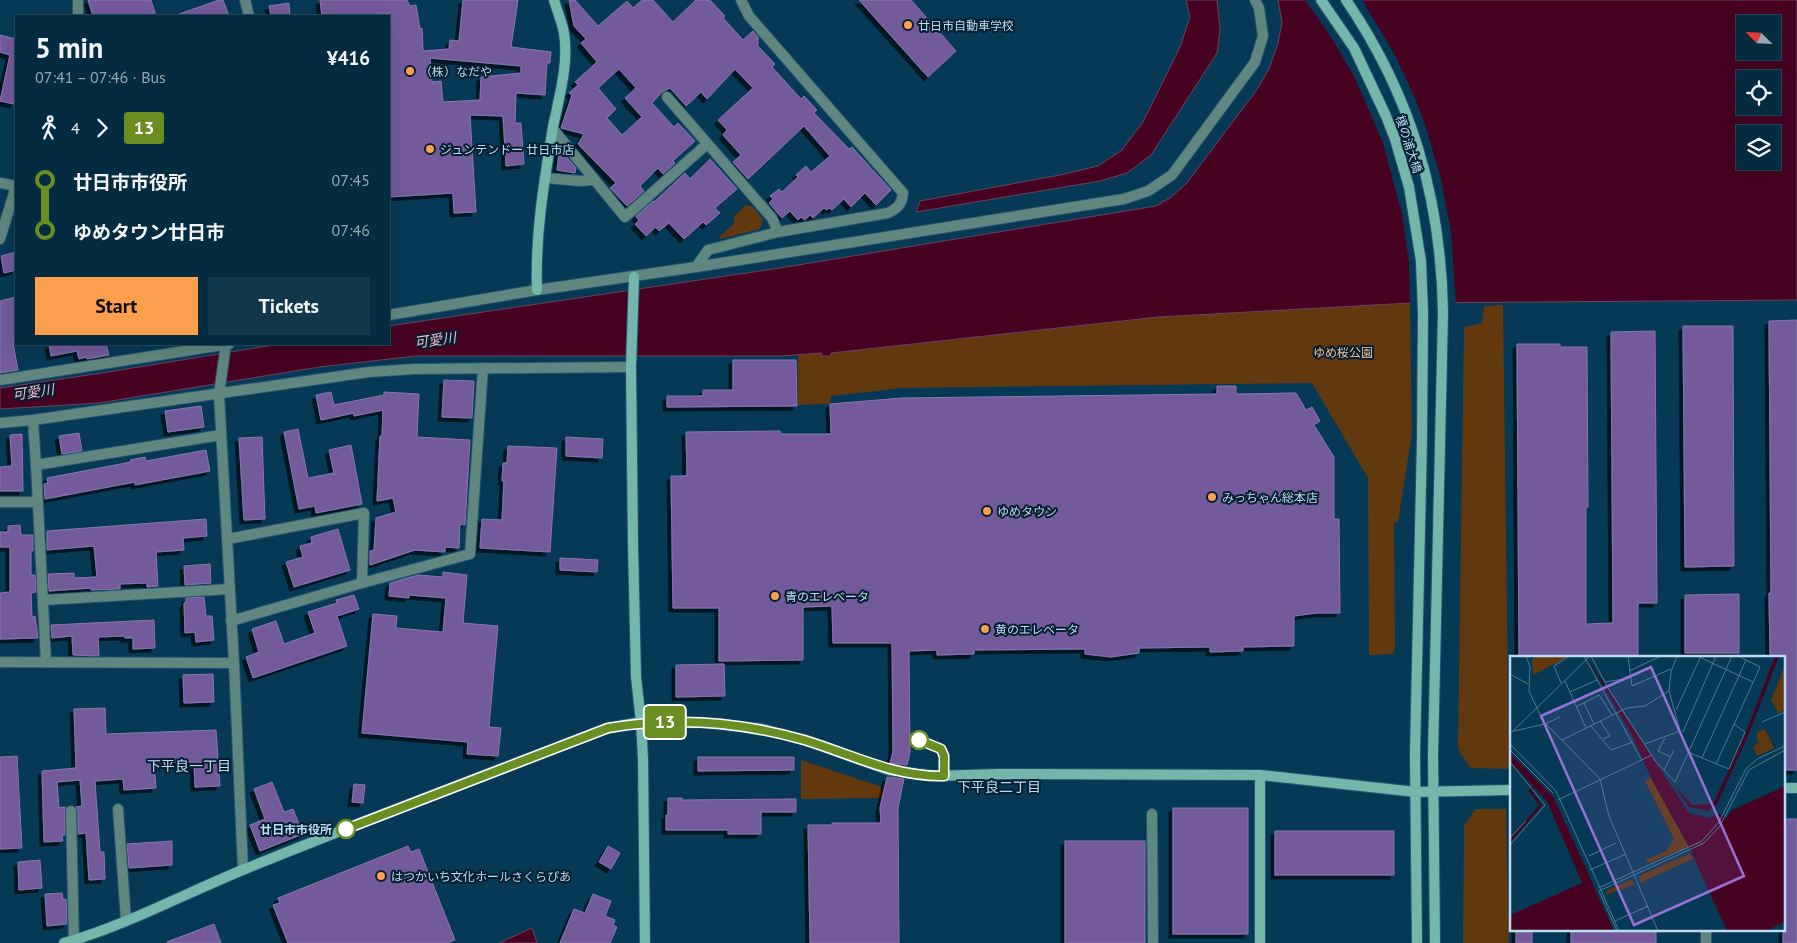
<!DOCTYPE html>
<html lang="en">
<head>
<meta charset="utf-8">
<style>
  body { margin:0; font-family:"PT Sans","Noto Sans JP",sans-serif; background:#12374b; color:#f1f3f6; height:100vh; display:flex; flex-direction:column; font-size:19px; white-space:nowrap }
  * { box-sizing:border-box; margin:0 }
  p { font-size:16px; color:#97a7b1 }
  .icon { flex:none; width:28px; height:28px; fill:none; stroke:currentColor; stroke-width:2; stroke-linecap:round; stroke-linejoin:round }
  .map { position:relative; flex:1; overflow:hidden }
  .drawer { position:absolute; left:15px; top:15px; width:375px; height:330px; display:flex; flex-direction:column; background:#042b40; border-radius:0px; box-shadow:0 5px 20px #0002,0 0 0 1px #254759 }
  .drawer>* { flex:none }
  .badge { padding:0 10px; border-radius:4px; font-size:18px; line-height:32px }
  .needle { width:32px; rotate:294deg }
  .buttons { position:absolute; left:1736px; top:15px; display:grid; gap:10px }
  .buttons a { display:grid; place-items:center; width:45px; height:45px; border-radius:0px; background:#042b40; box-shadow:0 5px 20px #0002,0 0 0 1px #254759; font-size:25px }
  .map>.badge { position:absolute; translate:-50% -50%; box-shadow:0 0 0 2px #fff }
  .legs { display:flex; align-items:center; gap:8px; height:55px; padding:0 20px; font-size:16px }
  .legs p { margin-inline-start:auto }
  .overview { display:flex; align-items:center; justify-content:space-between; height:85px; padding:0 20px }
  h1 { font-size:28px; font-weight:600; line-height:38px }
  .cta { display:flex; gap:10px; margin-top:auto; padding:10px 20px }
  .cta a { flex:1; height:58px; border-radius:0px; background:#f99f4d; color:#111; font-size:20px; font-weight:600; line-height:58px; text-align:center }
  .cta a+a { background:#12374b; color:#f1f3f6 }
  ul { padding:0 20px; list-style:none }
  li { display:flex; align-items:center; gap:18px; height:50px; font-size:19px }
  li i { display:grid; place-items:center; width:8px; height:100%; margin:0 6px; background:currentColor }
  li i::after { content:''; width:12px; height:12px; margin:-6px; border:4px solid; border-radius:50%; background:#042b40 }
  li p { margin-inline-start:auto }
  li:first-child i { background:linear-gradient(#0000 50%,currentColor 0) }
  li:last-child i { background:linear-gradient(currentColor 50%,#0000 0) }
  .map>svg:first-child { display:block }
  .green { fill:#62380f }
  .water { fill:#470222; stroke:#6a4360; fill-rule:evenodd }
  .pier { fill:#063956 }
  .building { fill:#735a9b; stroke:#8a75af; fill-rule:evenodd; filter:url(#shadow) }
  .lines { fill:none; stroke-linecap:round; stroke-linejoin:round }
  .street-casing { stroke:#275672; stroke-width:12 }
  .secondary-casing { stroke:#275672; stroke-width:12 }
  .street { stroke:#60877f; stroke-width:10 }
  .secondary { stroke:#74b6a9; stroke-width:10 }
  .line-1-casing { stroke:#fff; stroke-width:11 }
  .line-1 { stroke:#6b8e23; stroke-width:8 }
  .poi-dot { fill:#f99f4d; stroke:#051f30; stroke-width:2 }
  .stop-1-dot { fill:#fff; stroke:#6b8e23; stroke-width:2.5 }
  .labels { text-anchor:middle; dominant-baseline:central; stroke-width:4; stroke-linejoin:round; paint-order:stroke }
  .poi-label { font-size:12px; fill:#bddbf2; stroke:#051f30; text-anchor:start }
  .street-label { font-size:12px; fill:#bddbf2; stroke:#051f30 }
  .park-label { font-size:12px; fill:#f5c299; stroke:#051f30 }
  .stop-label { font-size:12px; font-weight:bold; fill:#bddbf2; stroke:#051f30; text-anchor:end }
  .water-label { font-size:14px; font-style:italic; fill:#f8b7c9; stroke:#051f30 }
  .neighbourhood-label { font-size:14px; fill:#bddbf2; stroke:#051f30 }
  .inset-river { fill:none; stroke:#470222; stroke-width:2.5 }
  .inset-road { fill:none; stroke:#4f7a94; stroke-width:1 }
  .view { fill:#9572d3; fill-opacity:0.15; stroke:#9572d3; stroke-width:2.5 }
  .inset-edge { fill:none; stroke:#bddbf2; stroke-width:2.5 }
</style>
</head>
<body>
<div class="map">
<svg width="1797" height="943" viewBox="0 0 1797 943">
  <defs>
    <filter id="shadow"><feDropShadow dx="-4" dy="4" stdDeviation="0" flood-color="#0009"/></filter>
  </defs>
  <rect width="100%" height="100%" fill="#063956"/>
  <g class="green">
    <path d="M746,205L752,206L763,219L760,229L720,239L719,237L734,224V216Z"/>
    <path d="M1410,303L1412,433L1398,522L1394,523L1395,649L1393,654L1369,655L1368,478L1312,383L902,388L831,396L830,404L798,405V355L822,353L831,355L830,353L1158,317Z"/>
    <path d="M1503,305L1509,769L1470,768L1458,749L1464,327L1482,323L1484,306Z"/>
    <path d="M801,760L885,788V798L801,799Z"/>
    <path d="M1475,809H1506L1509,943H1463L1464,826Z"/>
  </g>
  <g class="water">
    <path d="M1186,0H1217L1220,30L1217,53L1151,155L1127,173L1100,181L916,212L920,201L1060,175L1098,166L1122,150L1143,122L1180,47L1190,17Z"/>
    <path d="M1278,0H1797V300L1410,303L1158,317L831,353V356H822L821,353L782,356H416L319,367L99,403L0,409V388L102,373L280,344H389V326L780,268L1156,206L1170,198L1186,184L1256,91L1269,69L1278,43L1282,22ZM1745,24H1772V51H1745ZM1745,79H1772V106H1745ZM1745,134H1772V161H1745Z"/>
    <path d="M532,928L537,943H499Z"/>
  </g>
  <path class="pier" d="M1305,0H1362L1395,55L1417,103L1426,128L1441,179L1451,232L1456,305H1410L1409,263L1402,214L1383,143L1354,76L1329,34Z"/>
  <g class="building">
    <path d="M88,0H151L156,16H93Z"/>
    <path d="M219,0H223L229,16H180L179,14Z"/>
    <path d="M320,0H407L410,6L416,5L420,29L422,28L423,51L449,49L450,40L459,41L463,0H518L511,47L551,52L550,63H547L545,95L516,93L515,123H521L524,164L506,166L503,116L470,115L476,212L454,213L453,193L389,197V13L365,16H322ZM430,58L521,66V73L481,77L480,100L443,102L441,81L432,82Z"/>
    <path d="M569,0H575L598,26L627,1L633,8L642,0H653L673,22L696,0H710L725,16L723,18L743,40L753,31L758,37V46L775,64L772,67L801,99L804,96L817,110L814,113L849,149L852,147L891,190L876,205L865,193L851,207L844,199L832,210L829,208L826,210L824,208L813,218L810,215L805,220L801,217L798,220L790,211L782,218L769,203L773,199L770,196L779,189L782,192L798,177L796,175L806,166L811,172L830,156L804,126L748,179L733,162L741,155L723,135L727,130L718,120L753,88L735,69L707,99L701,92L686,106L670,88L662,92L652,103L674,127L678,123L695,141L675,159L673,161L675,163L663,174L658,168L640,186L644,191L627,206L610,188L616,183L578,144L584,134L561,128L572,95L569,93L578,85L575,82L597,62L581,43L586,39L574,26ZM619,69L636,88L625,98L642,117L622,135L607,118L616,109L598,88Z"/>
    <path d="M859,0H911L956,51L928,77Z"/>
    <path d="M289,3L290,16H271L269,6Z"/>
    <path d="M0,35L16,39V94L14,104L0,101L10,55L0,52Z"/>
    <path d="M559,153L564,154L576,168L575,173L557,170Z"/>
    <path d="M710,159L737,189L715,208L720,213L706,225L703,222L684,239L669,223L659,231L656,227L646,236L635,224L639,221L636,216L653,201L654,202L685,173L690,179Z"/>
    <path d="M16,252V270L4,273L1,256Z"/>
    <path d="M16,297V342L13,343L18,370L0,373V301Z"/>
    <path d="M1797,320V770H1783V657H1770L1769,593H1771L1769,321Z"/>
    <path d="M1683,326H1733L1734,566L1685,567Z"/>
    <path d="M1655,331L1657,603H1638V657H1519L1517,344H1560V347H1587L1588,507H1586V624L1613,623L1611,332Z"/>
    <path d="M49,344H106L109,355L87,359L86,357L79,359L77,351L51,356Z"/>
    <path d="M733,360H796L797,406L667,407V396H703V390H733Z"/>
    <path d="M444,380L474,381L472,418L442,417Z"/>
    <path d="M1217,386H1236V394L1296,393L1306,410L1312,407L1320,421L1314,425L1334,457V519H1339L1340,613H1316L1294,616V646L1243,647V651L1210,652V647L1139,648V653L1111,657L1085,654V649L974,650V654L937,655V650L909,651L910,753L907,765L890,763L893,752L892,643H833L832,606L803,607V660L719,661V608H673L671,476H687L686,432L780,431L781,434H831L830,404L902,398L1217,394Z"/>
    <path d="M331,392L334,405L384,395V392L419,394L417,437L470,440L465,525L460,524L459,548L445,547V552L415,550L370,565V551L374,550L376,518L396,512L393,498L377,501L380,436H382L383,410L354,416V413L321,420L316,395Z"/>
    <path d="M201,406L204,427L168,432L165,411Z"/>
    <path d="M298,429L308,478L334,473L329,450L351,445L362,504L316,513L315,506L299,509L284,432Z"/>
    <path d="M79,433L82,451L62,454L59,436Z"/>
    <path d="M22,434L23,491H0V467L12,466L10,435Z"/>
    <path d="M262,437L265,519L244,520L239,438Z"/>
    <path d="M566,437L603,439L602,458L566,456Z"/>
    <path d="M508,446L557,448L550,552L480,548L482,519L502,520L504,481H502L503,463H507Z"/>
    <path d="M206,450L210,471L135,485V482L45,499L44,484L48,483L47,478L131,462L130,460L145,457L146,461Z"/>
    <path d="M206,519L207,536L183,538L184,550L156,552L158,586L147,587V583L120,584V589L91,590V588L49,591L48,574L74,573V578L97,577L94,546L47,550V531Z"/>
    <path d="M20,525L21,535H33V551H31V575H35L36,592L31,593L32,617L35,616L38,638L0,639V593L10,592V547H0V532H8V526Z"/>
    <path d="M338,529L350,570L294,587L286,562L303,557L300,546L312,543L311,537Z"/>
    <path d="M560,558L598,560L597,572L560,570Z"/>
    <path d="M210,564L211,583L185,585L184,566Z"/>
    <path d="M443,572L467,575L463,623L498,626L489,727L501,728L498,756L467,754L468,742L362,733L373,614L397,616L396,628L443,632L446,598L409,595V598L389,596L390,583L418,575L443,577Z"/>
    <path d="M1739,594V653H1685V595Z"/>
    <path d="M354,595L359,609L337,616L347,646L253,678L246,657L259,652L252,629L276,621L284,644L315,633L308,612L337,603L336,600Z"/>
    <path d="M204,597L206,616H212L214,640L196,642L195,632L185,633L184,603H186V598Z"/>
    <path d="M154,620L155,648L133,649V638H125V636L98,637L99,656L73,655L72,636L52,638L51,625Z"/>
    <path d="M724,664L725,696L676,697V665Z"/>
    <path d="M213,674L214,702L184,703L183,675Z"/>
    <path d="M105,708L106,734L216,730L220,786L195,787L194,762L154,763L156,788L124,790L123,779L95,781L100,852H104L105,879L89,880L86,833L78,834V811L76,807L82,806L80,780L57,782L59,808L65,807V835H62L63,841L44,842L42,771L76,768L74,709Z"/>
    <path d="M17,756L22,848L0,849V757Z"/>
    <path d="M698,757H794V770L698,771Z"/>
    <path d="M887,777L904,779L898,808L899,943H810L808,825H832V823H881L880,808Z"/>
    <path d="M272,782L284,812L293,809L303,834L260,851L250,825L265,819L254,789Z"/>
    <path d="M354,784L365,785L363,803L352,802Z"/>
    <path d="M668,798H682V800L796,799V812H761V834H728V830H666V815H668Z"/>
    <rect x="1173" y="808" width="75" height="126"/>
    <rect x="1783" y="819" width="14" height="124"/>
    <rect x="1275" y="831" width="119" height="44"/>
    <path d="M172,841V865L129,868L127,844Z"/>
    <rect x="1065" y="841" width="80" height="102"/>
    <path d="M408,846L411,852L419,849L455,940L447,943H288L273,905L280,903L278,898Z"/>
    <path d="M608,846L620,853L611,869L599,862Z"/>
    <path d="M40,860L42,888L19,890L18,862Z"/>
    <path d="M62,893L63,899H66L67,924L47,926L45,894Z"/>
    <path d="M593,894L611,901L605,916L615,920L613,925L617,927L610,943H560L574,909L585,913Z"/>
    <path d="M214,924L221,943H167V942Z"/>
    <rect x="1516" y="929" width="16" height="14"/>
    <rect x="1571" y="929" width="85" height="14"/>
  </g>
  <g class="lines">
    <g class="street-casing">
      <g id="street">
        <path d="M78,0V16"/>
        <path d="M245,0L249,16"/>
        <path d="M667,97L772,218L778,232"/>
        <path d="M553,129L625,217L707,144"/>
        <path d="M545,178L581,181L593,180"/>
        <path d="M0,183L16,186"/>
        <path d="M0,239L16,186"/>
        <path d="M696,267L1124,199L1148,191L1172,175L1255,62L1263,36L1259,8L1255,0"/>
        <path d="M389,315L537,290L696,267L708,250L778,232L888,213C898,208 902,204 903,193L749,16L741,0"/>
        <path d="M226,344L219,394L234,663L243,870"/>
        <path d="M0,380L229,344"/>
        <path d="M33,420L36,465"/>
        <path d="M0,423L33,420L369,372L414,369L631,367"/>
        <path d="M0,502H37"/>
        <path d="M228,539L364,513L362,583"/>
        <path d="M44,600L230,589"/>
        <path d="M231,621L362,583L470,554L483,368"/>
        <path d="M0,662L234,663"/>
        <path d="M46,662L36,465L221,435"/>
        <path d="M118,809L126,920"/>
        <path d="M71,811L74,943"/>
        <path d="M1152,814L1153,943"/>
        <path d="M1706,929V943"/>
      </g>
    </g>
    <g class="secondary-casing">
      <g id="secondary">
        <path d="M1321,0L1354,48L1386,116L1395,139L1409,187L1421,261L1423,312L1422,439L1415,754L1417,943"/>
        <path d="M1346,0C1411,95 1441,197 1443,312L1433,754L1435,943"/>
        <path d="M634,277L631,367L633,545L636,677L641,722L643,759L645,943"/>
        <path d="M537,290C535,235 544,182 553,127C559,97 569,64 564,33C562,22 557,11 554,0"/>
        <path d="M1260,775V943"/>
        <path d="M1783,788H1797"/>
        <path d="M64,943C125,926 186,893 245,869C366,820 487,774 608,728L641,722H671L708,723L762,729L805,740L889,770L934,776L1000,774L1260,775L1416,792L1511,790"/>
      </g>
    </g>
    <use href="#street" class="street"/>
    <use href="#secondary" class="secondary"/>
  </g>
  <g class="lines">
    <g class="line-1-casing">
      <path id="line-1" d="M346,829L608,728C673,717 741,722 804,740C851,754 893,777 944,776V756L941,749L919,740"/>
    </g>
    <use href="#line-1" class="line-1"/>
  </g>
  <g class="poi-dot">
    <circle cx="908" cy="25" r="5"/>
    <circle cx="410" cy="71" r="5"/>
    <circle cx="430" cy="149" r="5"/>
    <circle cx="1212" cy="497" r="5"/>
    <circle cx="987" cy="511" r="5"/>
    <circle cx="775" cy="596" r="5"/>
    <circle cx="985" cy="629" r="5"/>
    <circle cx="381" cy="876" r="5"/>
  </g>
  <g class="stop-1-dot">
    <circle cx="919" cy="740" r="9"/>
    <circle cx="346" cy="829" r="9"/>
  </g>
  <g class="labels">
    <g class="poi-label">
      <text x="918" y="25">廿日市自動車学校</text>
      <text x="420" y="71">（株）なだや</text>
      <text x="440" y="149">ジュンテンドー 廿日市店</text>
      <text x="1222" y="497">みっちゃん総本店</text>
      <text x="997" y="511">ゆめタウン</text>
      <text x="785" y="596">青のエレベータ</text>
      <text x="995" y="629">黄のエレベータ</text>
      <text x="391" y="876">はつかいち文化ホールさくらぴあ</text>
    </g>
    <g class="street-label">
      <text transform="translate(1409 144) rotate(72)">榎の浦大橋</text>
    </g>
    <g class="park-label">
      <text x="1343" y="352">ゆめ桜公園</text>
    </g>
    <g class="stop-label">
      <text x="332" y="829">廿日市市役所</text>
    </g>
    <g class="water-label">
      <text transform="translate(435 340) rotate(-8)">可愛川</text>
      <text transform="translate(33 392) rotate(-8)">可愛川</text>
    </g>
    <g class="neighbourhood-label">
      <text x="189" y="766">下平良一丁目</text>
      <text x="999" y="787">下平良二丁目</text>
    </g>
  </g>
  <g transform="translate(1510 656)">
    <rect width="275" height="275" fill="#063956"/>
    <path d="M26,0H58V1L23,19L22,4ZM275,9V54L268,57L261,44ZM255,73L264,92L247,100L243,90L251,86H247V76ZM141,122L179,191L138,207L136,204L156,195L164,183L135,125ZM179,198L184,202L130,227L129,220ZM121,224L125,228L96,239L98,234Z" fill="#62380f"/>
    <path d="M76,0L179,157L199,162L208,158L217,162L222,154L275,130V266L256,275H217L179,191L143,126L121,78ZM265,0H269L238,80L207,148L198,155L179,151L164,129L182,149L203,148L235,79ZM0,97L44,142L104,275H0V259L72,227L37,145L0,105Z" fill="#470222"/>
    <path class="inset-river" d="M0,185L31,149L20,135L25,130"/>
    <path class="inset-road" d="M16,0L20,11L19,35L33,65L90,123L99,160L148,275M74,0L131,103M81,0L98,32L146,106L165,126L222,0M118,0L122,30L161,13M187,0L243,26M119,15L151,0M0,18L18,28M55,25L76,72M95,26L120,22M51,27L44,10L59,0M60,36L87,24M74,47L84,68M66,51L89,39L102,59M166,54L191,0M90,65L100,80L93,83M252,66L275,56M81,70L101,94L123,86M4,75L35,68L50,61M173,76L206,0M0,78L80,0M155,82L148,95L161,101M52,84L117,52L135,50L159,35M0,88L46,135L91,234M135,88L170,75L159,35L161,16L167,0M0,94L43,137M180,97L219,113L235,76L224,68M192,102L236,4M0,106L35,149L0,189M206,108L250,11L228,0M154,114L164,94M48,144L142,99M0,182L16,165M79,200L106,187M80,214L116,198M88,232L192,185L209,166L236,113L247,103L275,90M91,234L109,275M105,265L138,250M107,275L89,235L194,187L210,170L239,114L275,94"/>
    <path class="view" d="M141,11L234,220L124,269L31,60Z"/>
    <rect width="275" height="275" class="inset-edge"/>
  </g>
</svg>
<div class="buttons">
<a><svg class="needle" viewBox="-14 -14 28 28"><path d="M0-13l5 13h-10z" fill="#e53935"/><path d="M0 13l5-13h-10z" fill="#97a7b1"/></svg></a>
<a><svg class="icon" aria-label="locate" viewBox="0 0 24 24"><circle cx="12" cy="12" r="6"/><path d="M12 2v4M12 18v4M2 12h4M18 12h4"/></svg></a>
<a><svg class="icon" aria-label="layers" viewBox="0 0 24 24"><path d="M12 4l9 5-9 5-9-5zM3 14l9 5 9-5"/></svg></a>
</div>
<b class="badge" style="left:665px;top:722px;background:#6b8e23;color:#fff">13</b>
<section class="drawer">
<div class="overview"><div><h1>5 min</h1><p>07:41 – 07:46 · Bus</p></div><b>¥416</b></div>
<div class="legs"><svg class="icon" aria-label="walk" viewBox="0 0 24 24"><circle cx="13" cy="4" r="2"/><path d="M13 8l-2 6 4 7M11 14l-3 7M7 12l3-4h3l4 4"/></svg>4<svg class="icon" aria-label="forward" viewBox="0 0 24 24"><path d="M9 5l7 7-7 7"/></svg><b class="badge" style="background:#6b8e23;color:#fff">13</b></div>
<ul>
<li><i style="color:#6b8e23"></i><b>廿日市市役所</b><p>07:45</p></li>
<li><i style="color:#6b8e23"></i><b>ゆめタウン廿日市</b><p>07:46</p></li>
</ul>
<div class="cta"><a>Start</a><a>Tickets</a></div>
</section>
</div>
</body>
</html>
